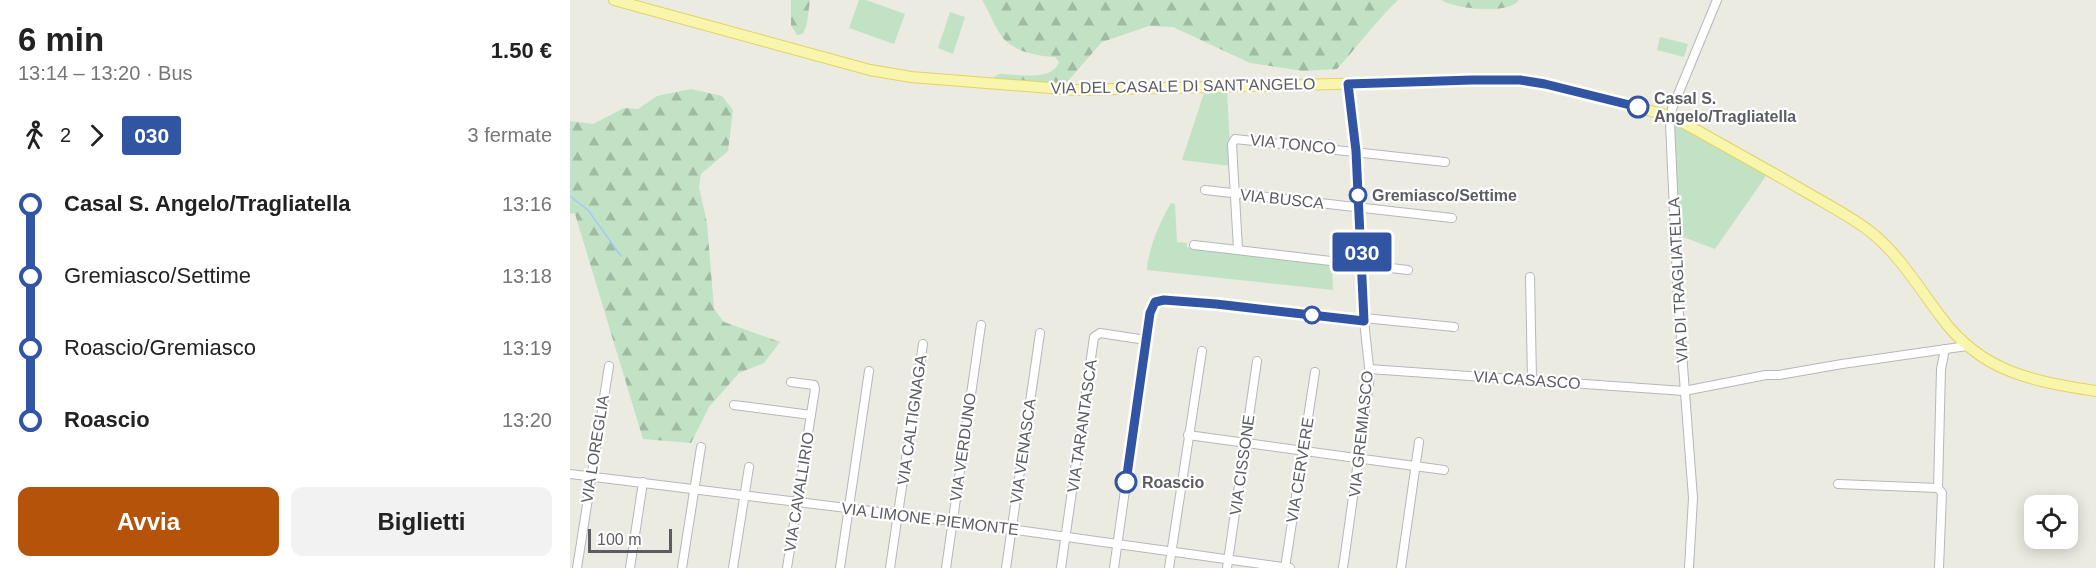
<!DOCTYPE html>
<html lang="it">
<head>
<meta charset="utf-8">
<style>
  body { margin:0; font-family:Arial,sans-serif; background:#f2f2f2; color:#222; height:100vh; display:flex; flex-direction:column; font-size:22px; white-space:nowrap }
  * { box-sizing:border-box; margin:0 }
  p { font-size:20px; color:#767676 }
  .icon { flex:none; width:33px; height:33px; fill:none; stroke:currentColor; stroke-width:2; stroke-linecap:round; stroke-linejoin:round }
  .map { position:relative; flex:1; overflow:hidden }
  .panel { display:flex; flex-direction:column; background:#fff; width:570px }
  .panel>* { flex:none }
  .badge { padding:0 12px; border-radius:4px; font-size:21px; line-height:39px }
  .fabs { position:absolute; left:1454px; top:495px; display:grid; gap:12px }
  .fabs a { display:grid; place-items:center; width:54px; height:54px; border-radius:12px; background:#fff; box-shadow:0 3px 15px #0003; font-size:30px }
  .scale { position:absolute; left:18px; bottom:15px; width:84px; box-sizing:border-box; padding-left:6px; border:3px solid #5b5d62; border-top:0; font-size:16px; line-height:21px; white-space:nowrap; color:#5b5d62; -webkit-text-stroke:4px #fff; paint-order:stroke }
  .map>.badge { position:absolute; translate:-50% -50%; box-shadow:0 0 0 3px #fff }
  .legs { display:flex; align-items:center; gap:9px; height:66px; padding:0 18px; font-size:20px }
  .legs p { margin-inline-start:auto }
  .overview { display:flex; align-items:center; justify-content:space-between; height:102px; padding:0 18px }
  h1 { font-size:33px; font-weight:700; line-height:45px }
  .button { display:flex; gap:12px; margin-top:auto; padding:12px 18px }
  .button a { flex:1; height:69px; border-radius:12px; background:#b45309; color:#fff; font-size:24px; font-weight:700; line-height:69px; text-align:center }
  .button a+a { background:#f2f2f2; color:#222 }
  ul { padding:0 18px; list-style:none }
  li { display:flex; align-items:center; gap:21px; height:72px; font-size:22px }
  li i { display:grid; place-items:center; width:9px; height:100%; margin:0 8px; background:currentColor }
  li i::after { content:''; width:15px; height:15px; margin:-8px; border:4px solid; border-radius:50%; background:#fff }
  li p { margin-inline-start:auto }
  li:first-child i { background:linear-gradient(#0000 50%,currentColor 0) }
  li:last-child i { background:linear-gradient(currentColor 50%,#0000 0) }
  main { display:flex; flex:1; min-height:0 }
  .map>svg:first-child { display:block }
  .green { fill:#c1e2c5 }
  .forest { fill:url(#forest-firs) }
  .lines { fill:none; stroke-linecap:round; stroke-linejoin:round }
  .stream { stroke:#a7c9f7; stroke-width:1.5 }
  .minor-casing { stroke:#b5b7bb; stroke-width:10 }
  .major-casing { stroke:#e4d263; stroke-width:12 }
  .minor { stroke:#fff; stroke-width:8 }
  .major { stroke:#f7f6ac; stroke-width:10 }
  .line-1-casing { stroke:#fff; stroke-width:14 }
  .line-1 { stroke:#3155a3; stroke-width:9 }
  .stop-1-dot { fill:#fff; stroke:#3155a3; stroke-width:3 }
  .labels { text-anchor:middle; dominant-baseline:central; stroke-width:4.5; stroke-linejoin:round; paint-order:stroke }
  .street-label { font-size:16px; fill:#5b5d62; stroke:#fff }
  .stop-label { font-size:16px; font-weight:bold; fill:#5b5d62; stroke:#fff; text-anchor:start }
</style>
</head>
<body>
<main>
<section class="panel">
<div class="overview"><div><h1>6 min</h1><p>13:14 – 13:20 · Bus</p></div><b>1.50 €</b></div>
<div class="legs"><svg class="icon" aria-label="walk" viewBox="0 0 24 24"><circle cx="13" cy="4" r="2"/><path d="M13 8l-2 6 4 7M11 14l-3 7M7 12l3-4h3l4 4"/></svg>2<svg class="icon" aria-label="forward" viewBox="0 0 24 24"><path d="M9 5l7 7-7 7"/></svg><b class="badge" style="background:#3155a3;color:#fff">030</b><p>3 fermate</p></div>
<ul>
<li><i style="color:#3155a3"></i><b>Casal S. Angelo/Tragliatella</b><p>13:16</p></li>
<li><i style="color:#3155a3"></i><span>Gremiasco/Settime</span><p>13:18</p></li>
<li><i style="color:#3155a3"></i><span>Roascio/Gremiasco</span><p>13:19</p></li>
<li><i style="color:#3155a3"></i><b>Roascio</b><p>13:20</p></li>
</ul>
<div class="button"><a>Avvia</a><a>Biglietti</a></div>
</section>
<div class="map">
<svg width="1526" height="568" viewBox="0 0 1526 568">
  <defs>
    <pattern id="forest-firs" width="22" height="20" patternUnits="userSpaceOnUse" patternTransform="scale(1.5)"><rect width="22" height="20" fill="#c1e2c5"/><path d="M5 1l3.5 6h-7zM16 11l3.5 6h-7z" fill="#a0baa3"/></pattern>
  </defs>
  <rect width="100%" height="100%" fill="#ecebe2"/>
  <g class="green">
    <path d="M289,0H296L335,14L324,44L279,28Z"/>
    <path d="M380,12L395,17L383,54L368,48Z"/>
    <path d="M1090,37L1118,44L1114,57L1087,50Z"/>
    <path d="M635,90H657L661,166L612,160Z"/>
    <path d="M1106,124L1149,146L1196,176L1145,249L1108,235L1103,130Z"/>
    <path d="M601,203L605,204L607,242L617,243V247L762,265L763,290L577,270C578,250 590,221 601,203Z"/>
  </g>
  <g class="forest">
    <path d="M221,0H240L237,23L233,34L227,35L221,25Z"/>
    <path d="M412,0H828C806,21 788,46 767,69L733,71L680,63L603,27L579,26L532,42L497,82L489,84L424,80V77L429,74C447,74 482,82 489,62L485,57C465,56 441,51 430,34C423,23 419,11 412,0Z"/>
    <path d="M871,0H949C939,15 885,9 871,0Z"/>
    <path d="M121,89L152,96L163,110L158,151L131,174L129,187L137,223L144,309L154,322L210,342L194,363L169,373L139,407L121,443L73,439L5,214L0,213V121L23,124L54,108L68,109L87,96Z"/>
  </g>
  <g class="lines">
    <path class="stream" d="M0,196L18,210L51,256"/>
    <g class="minor-casing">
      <g id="minor">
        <path d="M635,190L882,218"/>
        <path d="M624,245L838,270"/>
        <path d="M668,249L662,144L665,139L875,162"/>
        <path d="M960,277L962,380"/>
        <path d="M794,318L884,327"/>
        <path d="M799,369L1114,391L1196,375H1209L1272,364L1397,346"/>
        <path d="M164,405L241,415"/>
        <path d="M618,435L874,470"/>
        <path d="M0,474L382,521L720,568"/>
        <path d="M1268,484L1368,488"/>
        <path d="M7,568L39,366"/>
        <path d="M60,568L73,482"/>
        <path d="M112,568L131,447"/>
        <path d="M163,568L179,467"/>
        <path d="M217,568L245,389L244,385L221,382"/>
        <path d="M270,568L299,371"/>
        <path d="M320,568L353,344"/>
        <path d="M376,568L411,325"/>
        <path d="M436,568L470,333"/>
        <path d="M491,568L524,337L530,333L576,340"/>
        <path d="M544,568L580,313L583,304L594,300L646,304L794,321"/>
        <path d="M599,568L632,351"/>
        <path d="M657,568L687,361"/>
        <path d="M715,568L745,372"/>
        <path d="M773,568L800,376L794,321L785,137L778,84"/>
        <path d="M831,568L849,442"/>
        <path d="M1119,568L1123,498L1108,300L1100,123L1102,109L1147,0"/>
        <path d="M1369,568L1372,493L1368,488L1371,369L1375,349"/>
      </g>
    </g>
    <g class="major-casing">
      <path id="major" d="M44,0L300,70L341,77L505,90L942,80L975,84L1093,114L1101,116C1146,141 1191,166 1236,192C1258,205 1282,217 1302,233C1330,256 1349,288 1371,317C1412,373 1463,381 1526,391"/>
    </g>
    <use href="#minor" class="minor"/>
    <use href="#major" class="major"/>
  </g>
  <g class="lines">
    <g class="line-1-casing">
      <path id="line-1" d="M556,482L580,313L585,302L594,300L646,304L794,321L786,151L778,84L902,80H950L975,84L1068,107"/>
    </g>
    <use href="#line-1" class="line-1"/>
  </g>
  <g class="stop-1-dot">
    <circle cx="1068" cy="107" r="10"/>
    <circle cx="788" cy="195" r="8"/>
    <circle cx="742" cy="315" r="8"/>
    <circle cx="556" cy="482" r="10"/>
  </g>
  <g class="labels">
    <g class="street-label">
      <text transform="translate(613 86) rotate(-1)">VIA DEL CASALE DI SANT'ANGELO</text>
      <text transform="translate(723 144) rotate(6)">VIA TONCO</text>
      <text transform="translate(712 199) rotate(6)">VIA BUSCA</text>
      <text transform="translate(1108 280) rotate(-93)">VIA DI TRAGLIATELLA</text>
      <text transform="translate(957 380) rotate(4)">VIA CASASCO</text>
      <text transform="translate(342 420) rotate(-82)">VIA CALTIGNAGA</text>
      <text transform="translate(512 426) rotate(-82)">VIA TARANTASCA</text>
      <text transform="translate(791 434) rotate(-84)">VIA GREMIASCO</text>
      <text transform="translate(393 447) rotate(-82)">VIA VERDUNO</text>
      <text transform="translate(25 449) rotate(-81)">VIA LOREGLIA</text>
      <text transform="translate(453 451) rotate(-82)">VIA VENASCA</text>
      <text transform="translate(672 465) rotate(-82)">VIA CISSONE</text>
      <text transform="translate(730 470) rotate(-81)">VIA CERVERE</text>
      <text transform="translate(229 492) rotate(-81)">VIA CAVALLIRIO</text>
      <text transform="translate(360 519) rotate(7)">VIA LIMONE PIEMONTE</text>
    </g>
    <g class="stop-label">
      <text x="1084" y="98">Casal S.<tspan x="1084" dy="18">Angelo/Tragliatella</tspan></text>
      <text x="802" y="195">Gremiasco/Settime</text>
      <text x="572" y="482">Roascio</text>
    </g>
  </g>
</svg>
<div class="fabs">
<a><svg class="icon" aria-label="locate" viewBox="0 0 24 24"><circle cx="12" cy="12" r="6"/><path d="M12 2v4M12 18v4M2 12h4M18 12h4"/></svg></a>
</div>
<div class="scale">100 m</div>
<b class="badge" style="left:792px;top:252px;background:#3155a3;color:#fff">030</b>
</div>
</main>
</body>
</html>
